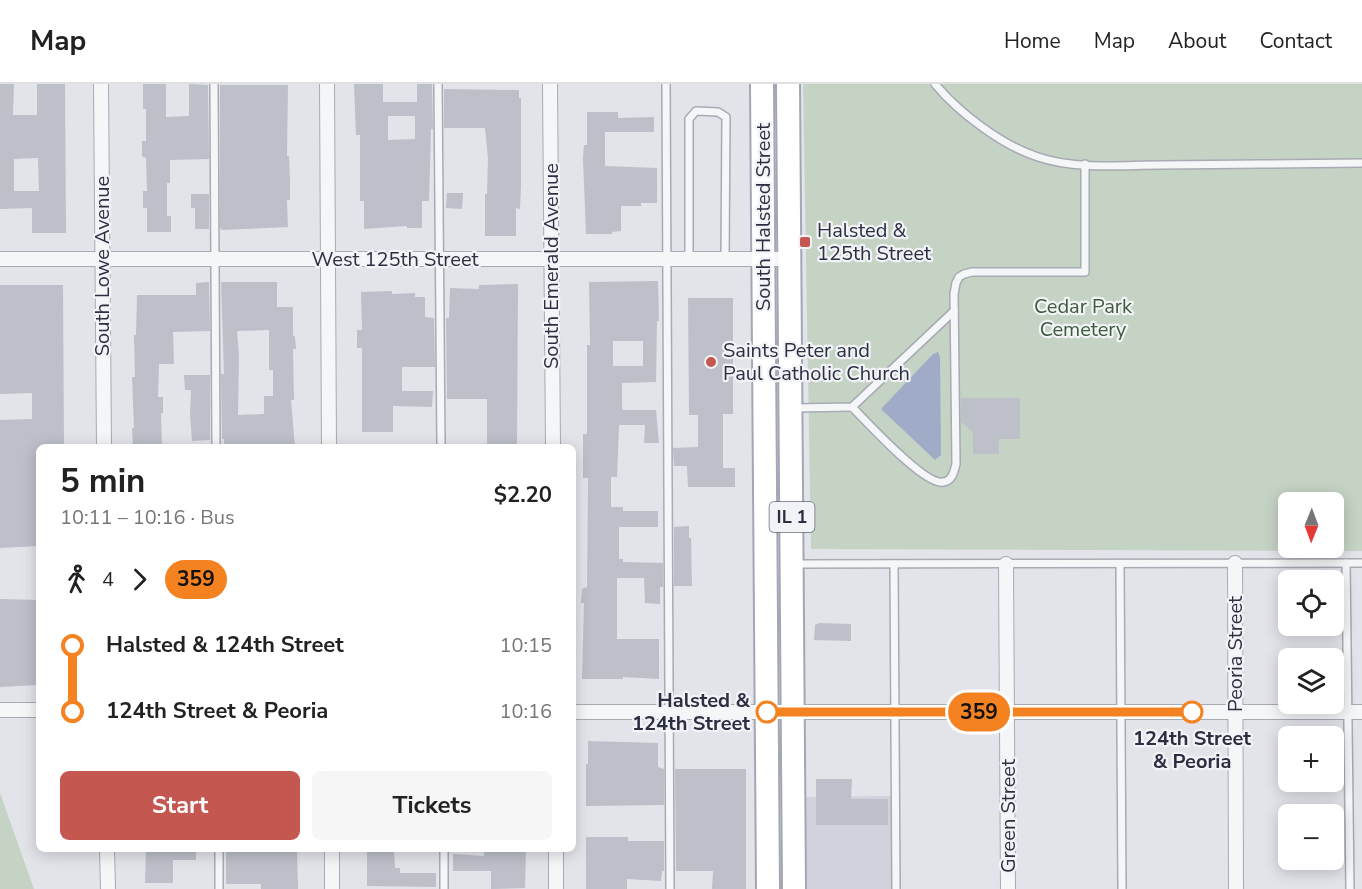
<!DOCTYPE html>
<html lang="en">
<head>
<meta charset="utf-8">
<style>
  body { margin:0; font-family:"Nunito Sans",sans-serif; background:#f6f6f6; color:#222; height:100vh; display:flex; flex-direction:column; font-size:22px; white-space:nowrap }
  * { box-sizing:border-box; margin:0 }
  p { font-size:20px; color:#767676 }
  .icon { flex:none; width:33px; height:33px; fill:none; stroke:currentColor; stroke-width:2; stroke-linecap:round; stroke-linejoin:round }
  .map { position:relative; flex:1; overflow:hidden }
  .side { position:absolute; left:36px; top:360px; width:540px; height:408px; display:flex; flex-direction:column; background:#fff; border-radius:9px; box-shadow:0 3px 15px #0003 }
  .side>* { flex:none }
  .badge { padding:0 12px; border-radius:20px; font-size:21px; line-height:39px }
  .needle { width:39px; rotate:181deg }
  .controls { position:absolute; left:1278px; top:408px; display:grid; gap:12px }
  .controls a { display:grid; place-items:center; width:66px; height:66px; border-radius:9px; background:#fff; box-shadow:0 3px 15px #0003; font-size:30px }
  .map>.badge { position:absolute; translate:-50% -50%; box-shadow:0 0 0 3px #fff }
  .legs { display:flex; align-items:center; gap:9px; height:66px; padding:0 24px; font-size:20px }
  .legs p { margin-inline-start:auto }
  .head { display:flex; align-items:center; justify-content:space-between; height:102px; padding:0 24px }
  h1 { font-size:33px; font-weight:700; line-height:45px }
  .primary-button { display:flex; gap:12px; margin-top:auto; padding:12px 24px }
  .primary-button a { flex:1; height:69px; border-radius:9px; background:#c55751; color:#fff; font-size:24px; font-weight:700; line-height:69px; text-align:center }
  .primary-button a+a { background:#f6f6f6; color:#222 }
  ul { padding:0 24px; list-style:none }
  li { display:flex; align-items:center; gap:21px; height:66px; font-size:22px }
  li i { display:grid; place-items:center; width:9px; height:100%; margin:0 8px; background:currentColor }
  li i::after { content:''; width:15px; height:15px; margin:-8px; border:4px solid; border-radius:50%; background:#fff }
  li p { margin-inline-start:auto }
  li:first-child i { background:linear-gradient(#0000 50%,currentColor 0) }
  li:last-child i { background:linear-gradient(currentColor 50%,#0000 0) }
  header { display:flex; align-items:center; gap:36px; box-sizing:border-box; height:84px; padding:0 30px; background:#fff; border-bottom:2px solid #e0e0e0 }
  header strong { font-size:28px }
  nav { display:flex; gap:33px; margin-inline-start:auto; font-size:21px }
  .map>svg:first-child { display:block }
  .built { fill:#d1d3dc }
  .green { fill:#c5d3c4; fill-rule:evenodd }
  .water { fill:#a0abc7 }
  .building { fill:#bdbfc9; fill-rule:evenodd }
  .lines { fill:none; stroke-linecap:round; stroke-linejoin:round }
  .service-casing { stroke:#a8aab4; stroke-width:10 }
  .minor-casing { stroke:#a8aab4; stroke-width:16 }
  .primary-casing { stroke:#a3a6b5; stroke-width:26 }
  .service { stroke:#f5f6f8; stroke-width:7 }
  .minor { stroke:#f5f6f8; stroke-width:14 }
  .primary { stroke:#fff; stroke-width:22 }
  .line-1-casing { stroke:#fff; stroke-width:14 }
  .line-1 { stroke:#f58220; stroke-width:9 }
  .poi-dot { fill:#c55751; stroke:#f2f3f7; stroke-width:2 }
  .stop-1-dot { fill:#fff; stroke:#f58220; stroke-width:3 }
  .labels { text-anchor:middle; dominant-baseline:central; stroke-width:4.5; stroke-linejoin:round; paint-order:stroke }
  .shield { fill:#f2f3f7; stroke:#676a78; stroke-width:1.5 }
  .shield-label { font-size:18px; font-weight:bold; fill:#2c2f41 }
  .street-label { font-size:20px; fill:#2c2f41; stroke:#f2f3f7 }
  .poi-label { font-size:20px; fill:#2c2f41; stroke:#f2f3f7; text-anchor:start }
  .park-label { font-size:20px; fill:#3a5c3a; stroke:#f2f3f7 }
  .stop-label { font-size:20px; font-weight:bold; fill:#2c2f41; stroke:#f2f3f7; text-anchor:end }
</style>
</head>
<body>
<header>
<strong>Map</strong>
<nav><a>Home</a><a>Map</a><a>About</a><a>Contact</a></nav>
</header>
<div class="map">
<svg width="1362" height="805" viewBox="0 0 1362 805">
  <rect width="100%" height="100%" fill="#e3e4ea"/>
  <path class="built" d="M893,712L894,805H805L804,713Z"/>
  <g class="green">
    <path d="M803,0H1362V467L811,465ZM1288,418H1334V464H1288Z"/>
    <path d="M0,709L34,805H0Z"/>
  </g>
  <path class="water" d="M938,268L940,273L941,371L935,376L881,325L933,270Z"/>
  <g class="building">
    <path d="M0,0H14L13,31H37V0H65L66,149H32V124L0,125ZM38,74L39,107H14V75Z"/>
    <path d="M143,0H166V33L189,32V0L208,1L209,75L170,76V99H167V132H171V148H147V124H143V107H147L146,74L142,72V57H146V25H143Z"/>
    <path d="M354,0H383V18H417V0H432L433,45H431L429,117H422V144H407V142L364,145V117H360V51H356ZM388,32H415V55L388,56Z"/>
    <path d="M220,1H288L287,72H289L290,98V116H287L288,143L222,146L220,144Z"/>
    <path d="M444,5L519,6V14H521V101L520,125L516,124V152H485V110H487L488,74L485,44H444Z"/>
    <path d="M587,28H618V34L654,33V48H605V82L657,84V119H641V122H621V147L612,148V150H586L583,74L584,61H587Z"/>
    <path d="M447,109H463L462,125L446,124Z"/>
    <path d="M191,110H209V145H195V124H191Z"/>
    <path d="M658,197L659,237H657L656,298L622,299V323L623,326H656L659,359H644L645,341H619L617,393H611V423H623V427H658V443H619V475H623V478L663,479V503H660V520L645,519L644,494H617V555H659V595L623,593V595H582L584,519H581L582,505L587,503L588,394H583V350H587V261H590L589,198ZM613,257H643V282H613Z"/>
    <path d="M209,198L210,247L173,248L174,280H159L158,313H163V329H161L162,363H133L132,344H134L132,293H135L134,251H136L137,211H196V199Z"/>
    <path d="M221,198H277V223H293V251L295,253L296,265H293L294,316H291L295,363H247V361H224V355H222L221,290H224ZM269,246V286H273V312H264V330L238,331L239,272L237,247Z"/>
    <path d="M518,200L517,361H487V315H447L446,234H449L450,204L479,205V201Z"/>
    <path d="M0,201H63L64,363H39V462L0,464V336L32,335V309L0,310Z"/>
    <path d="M392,207V210L415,209V213H425V233L434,234L435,283H402V307H433L432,323L393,322V348H362V264H357V246H362L361,208Z"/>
    <path d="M688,214H733V330H723V384H735V403H688L687,382H674L673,364L698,363V331H689Z"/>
    <path d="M184,291H210V356L192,357L190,331L191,306H185Z"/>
    <path d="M961,314H1020V355H999V370H973V348L961,338Z"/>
    <path d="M689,442V454H691L692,502H674V443Z"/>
    <path d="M0,515L39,516V601L0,603Z"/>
    <path d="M819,539L851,540V557L814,556L815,541Z"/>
    <path d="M588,657L658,659V683L664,685V721L586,722V680H588Z"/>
    <path d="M675,685H746V805H712L713,787H676Z"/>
    <path d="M816,695H852L851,715H888V741H816Z"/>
    <path d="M586,753H628V757H664V787H662L661,797L627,795V805H586Z"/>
    <path d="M146,765H196V776H173V799H145Z"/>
    <path d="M263,765H297L298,805H261V800H226V766L263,767Z"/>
    <path d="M367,765H394L395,784H400V789H436V803L367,802Z"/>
    <path d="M484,766H526L525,804L491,805V787H453V770L484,772Z"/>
  </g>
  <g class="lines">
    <g class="service-casing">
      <g id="service">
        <path d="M214,0L216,363"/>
        <path d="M438,0L441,363"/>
        <path d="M666,0L670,805"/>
        <path d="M935,0C959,29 1003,62 1038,73C1077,86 1121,81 1161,81C1228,80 1295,80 1362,79"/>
        <path d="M689,175V35L696,27L718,28L726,33L725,175"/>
        <path d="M852,323C867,338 925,402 943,398C952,397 954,388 956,380L954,210L956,199L959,193L964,190L972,188H1085V80"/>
        <path d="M794,324L852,323L954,227"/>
        <path d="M1346,479L1350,805"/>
        <path d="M795,480L1362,479"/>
        <path d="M894,480L896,805"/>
        <path d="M1120,480L1122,805"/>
        <path d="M219,765V805"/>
        <path d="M444,765V805"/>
      </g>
    </g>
    <g class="minor-casing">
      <g id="minor">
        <path d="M101,0L104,363"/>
        <path d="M327,0L329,363"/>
        <path d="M550,0L553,363"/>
        <path d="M0,175H789"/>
        <path d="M1235,479L1236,805"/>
        <path d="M1006,480L1008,805"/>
        <path d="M0,626H39"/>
        <path d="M573,628H1362"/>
        <path d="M107,765L108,805"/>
        <path d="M332,765V805"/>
        <path d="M556,765V805"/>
      </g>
    </g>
    <g class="primary-casing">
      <g id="primary">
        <path d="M762,0L768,805"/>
        <path d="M788,0L794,805"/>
      </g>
    </g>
    <use href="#service" class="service"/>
    <use href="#minor" class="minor"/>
    <use href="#primary" class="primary"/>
  </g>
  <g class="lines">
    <g class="line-1-casing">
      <path id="line-1" d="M767,628H1192"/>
    </g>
    <use href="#line-1" class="line-1"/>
  </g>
  <g class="poi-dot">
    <rect x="799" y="152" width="12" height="12" rx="3"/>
    <circle cx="711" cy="278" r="6"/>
  </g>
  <g class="stop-1-dot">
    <circle cx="767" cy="628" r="10"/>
    <circle cx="1192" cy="628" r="10"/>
  </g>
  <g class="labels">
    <rect class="shield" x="769.5" y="418" width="45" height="30" rx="4.5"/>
    <g class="shield-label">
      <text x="792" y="433">IL 1</text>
    </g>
    <g class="street-label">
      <text transform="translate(763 133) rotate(-90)">South Halsted Street</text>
      <text x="395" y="175">West 125th Street</text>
      <text transform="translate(102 182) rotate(-90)">South Lowe Avenue</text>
      <text transform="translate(551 182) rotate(-90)">South Emerald Avenue</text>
      <text transform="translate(1235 570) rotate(-90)">Peoria Street</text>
      <text transform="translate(1008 732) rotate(-90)">Green Street</text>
    </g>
    <g class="poi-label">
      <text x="817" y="146">Halsted &amp;<tspan x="817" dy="23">125th Street</tspan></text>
      <text x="723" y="266">Saints Peter and<tspan x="723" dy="23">Paul Catholic Church</tspan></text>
    </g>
    <g class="park-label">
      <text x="1083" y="222">Cedar Park<tspan x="1083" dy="23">Cemetery</tspan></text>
    </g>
    <g class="stop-label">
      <text x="750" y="616">Halsted &amp;<tspan x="750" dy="23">124th Street</tspan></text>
      <text x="1192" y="654" text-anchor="middle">124th Street<tspan x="1192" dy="23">&amp; Peoria</tspan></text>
    </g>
  </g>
</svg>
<div class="controls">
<a><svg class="needle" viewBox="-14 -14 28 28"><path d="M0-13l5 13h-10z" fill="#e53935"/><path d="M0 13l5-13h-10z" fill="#767676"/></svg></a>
<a><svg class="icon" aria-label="locate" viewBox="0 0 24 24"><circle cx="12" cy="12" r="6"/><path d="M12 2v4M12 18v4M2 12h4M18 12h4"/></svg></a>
<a><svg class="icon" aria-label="layers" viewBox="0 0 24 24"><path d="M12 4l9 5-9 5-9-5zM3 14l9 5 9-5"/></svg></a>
<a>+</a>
<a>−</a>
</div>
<b class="badge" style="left:979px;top:628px;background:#f58220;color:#111">359</b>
<section class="side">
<div class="head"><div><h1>5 min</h1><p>10:11 – 10:16 · Bus</p></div><b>$2.20</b></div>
<div class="legs"><svg class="icon" aria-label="walk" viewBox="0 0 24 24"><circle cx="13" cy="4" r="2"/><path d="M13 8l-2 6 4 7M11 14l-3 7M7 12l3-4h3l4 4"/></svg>4<svg class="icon" aria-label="forward" viewBox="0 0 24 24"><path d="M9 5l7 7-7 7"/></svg><b class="badge" style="background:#f58220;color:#111">359</b></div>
<ul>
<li><i style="color:#f58220"></i><b>Halsted &amp; 124th Street</b><p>10:15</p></li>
<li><i style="color:#f58220"></i><b>124th Street &amp; Peoria</b><p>10:16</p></li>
</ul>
<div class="primary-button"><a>Start</a><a>Tickets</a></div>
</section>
</div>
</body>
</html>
